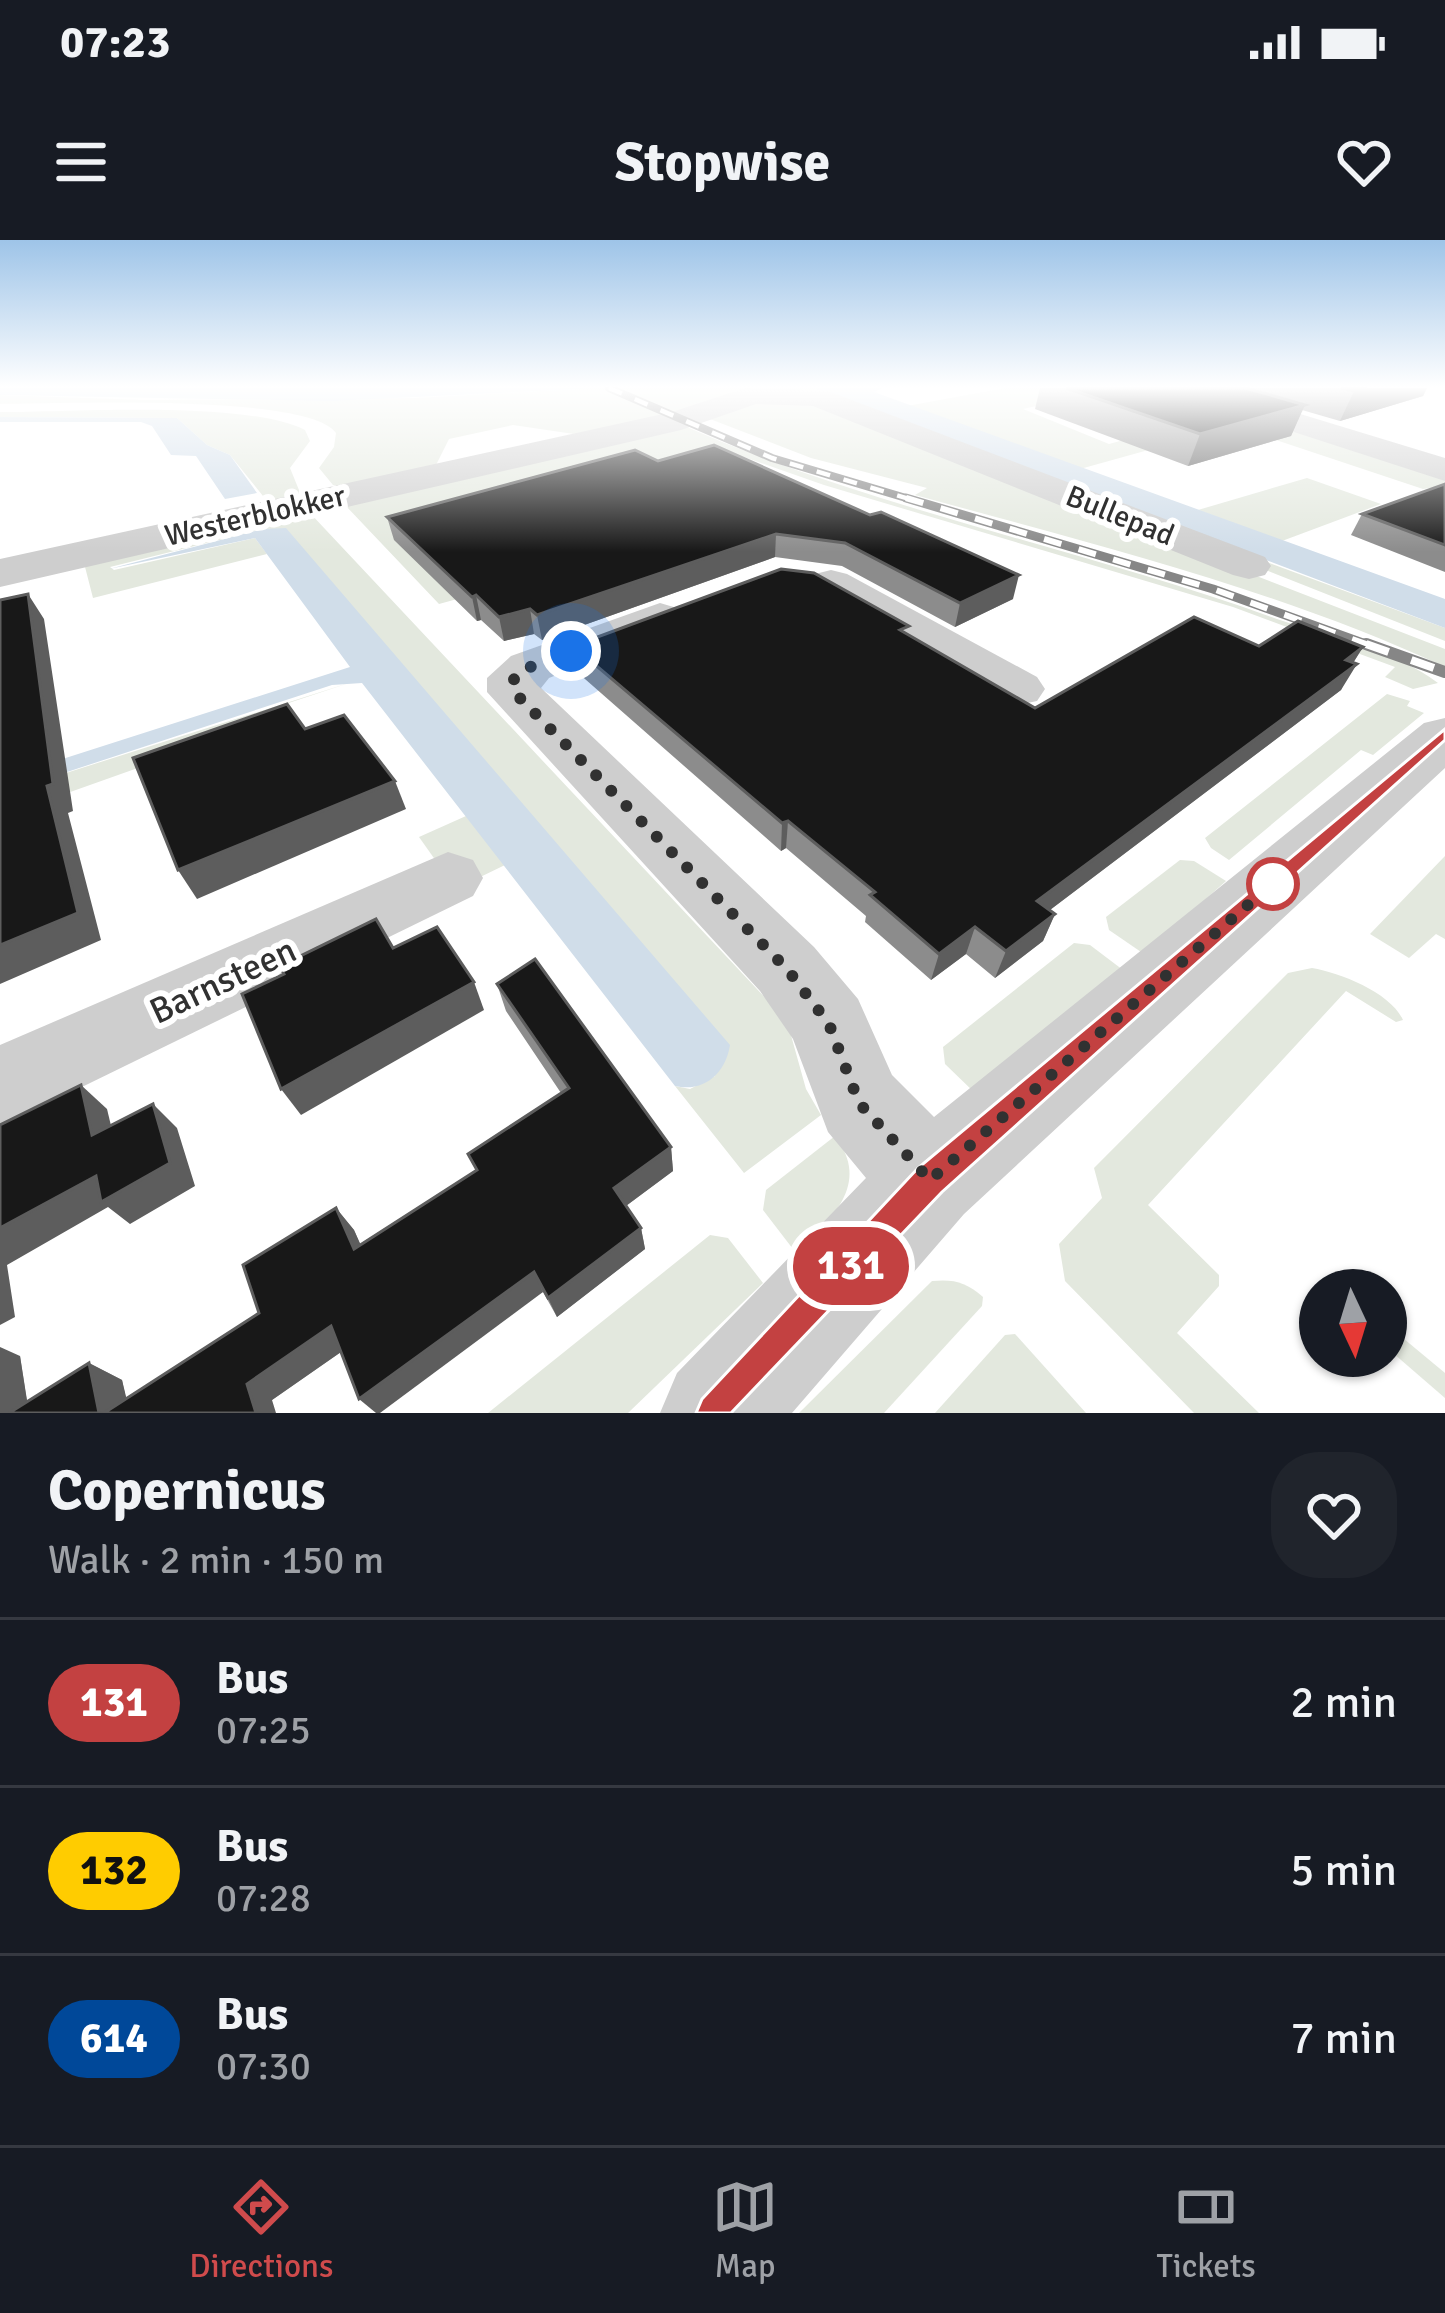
<!DOCTYPE html>
<html lang="en">
<head>
<meta charset="utf-8">
<style>
  body { margin:0; font-family:Signika,sans-serif; background:#20242c; color:#f1f3f6; height:100vh; display:flex; flex-direction:column; font-size:45px; white-space:nowrap }
  * { box-sizing:border-box; margin:0 }
  p { font-size:39px; color:#9ea1a6 }
  .icon { flex:none; width:66px; height:66px; fill:none; stroke:currentColor; stroke-width:2; stroke-linecap:round; stroke-linejoin:round }
  .map { position:relative; height:1173px; overflow:hidden }
  .panel { display:flex; flex-direction:column; background:#171b24; flex:1 }
  .panel>* { flex:none }
  .badge { padding:0 24px; border-radius:39px; font-size:42px; line-height:78px }
  .needle { width:78px; rotate:176deg }
  .buttons { position:absolute; left:1299px; top:1029px; display:grid; gap:24px }
  .buttons a { display:grid; place-items:center; width:108px; height:108px; border-radius:50%; background:#171b24; box-shadow:0 3px 9px #0004; font-size:60px }
  .you { position:absolute; width:60px; height:60px; margin:-30px; border:9px solid #fff; border-radius:50%; background:#1a73e8; box-shadow:0 0 0 18px #1a73e833 }
  .map>.badge { position:absolute; translate:-50% -50%; box-shadow:0 0 0 6px #fff }
  .round { display:grid; place-items:center; flex:none; width:126px; height:126px; border-radius:48px; background:#20242c }
  .overview { display:flex; align-items:center; justify-content:space-between; height:204px; padding:0 48px }
  h1 { font-size:57px; font-weight:700; line-height:90px }
  ul { padding:0; list-style:none }
  li { display:flex; align-items:center; gap:36px; height:168px; padding:0 48px; border-top:3px solid #363941 }
  li div { flex:1 }
  li b { display:block; font-size:45px }
  li em { font-style:normal }
  li .badge { min-width:132px; font-weight:700; text-align:center }
  .status { display:flex; justify-content:space-between; align-items:center; height:84px; padding:0 60px; background:#171b24; direction:ltr }
  .status svg { height:33px; fill:currentColor }
  header { display:flex; justify-content:space-between; align-items:center; height:156px; padding:0 48px; background:#171b24; font-size:54px; font-weight:700 }
  .tab-bar { display:flex; justify-content:space-around; align-items:center; height:168px; border-top:3px solid #363941; background:#171b24; font-size:33px; color:#9ea1a6 }
  .tab-bar a { display:grid; justify-items:center; gap:6px }
  .tab-bar .current { color:#d04b4c }
  .map>svg:first-child { display:block }
  .green { fill:#e3e8de }
  .water { fill:#d0dde9 }
  .lines { fill:none; stroke-linecap:round; stroke-linejoin:round }
  .minor { fill:#cecece; fill-rule:evenodd }
  .rail-far2-casing { stroke:#868686; stroke-width:8 }
  .rail-far1-casing { stroke:#868686; stroke-width:9 }
  .rail-casing { stroke:#868686; stroke-width:12 }
  .rail-far2 { stroke:#fff; stroke-width:4.5; stroke-dasharray:14; stroke-linecap:butt }
  .rail-far1 { stroke:#fff; stroke-width:6; stroke-dasharray:18; stroke-linecap:butt }
  .rail { stroke:#fff; stroke-width:8; stroke-dasharray:24; stroke-linecap:butt }
  .wall { fill:#8c8c8c }
  .shaded-wall { fill:#5d5d5d }
  .building { fill:#181818; stroke:#5d5d5d; stroke-width:3 }
  .line { fill:#c34141; stroke:#fff; stroke-width:3 }
  .walk { stroke:#313131; stroke-width:12; stroke-dasharray:0 21.6 }
  .stop-dot { fill:#fff; stroke:#c34141; stroke-width:6 }
  .labels { text-anchor:middle; dominant-baseline:central; stroke-width:12; stroke-linejoin:round; paint-order:stroke }
  .far-street-label { font-size:30px; fill:#313131; stroke:#fff }
  .street-label { font-size:36px; fill:#313131; stroke:#fff }
</style>
</head>
<body>
<div class="status"><b>07:23</b><svg viewBox="0 0 49 12"><path d="M0 12V9h3v3zM5 12V6h3v6zM10 12V3h3v9zM15 12V0h3v12zM26 1h20v11H26zM47 4h2v5h-2z"/></svg></div>
<header><svg class="icon" aria-label="menu" viewBox="0 0 24 24"><path d="M4 6h16M4 12h16M4 18h16"/></svg>Stopwise<svg class="icon" aria-label="heart" viewBox="0 0 24 24"><path d="M12 20l-8-8c-3-5 5-10 8-4 3-6 11-1 8 4z"/></svg></header>
<div class="map">
<svg width="1445" height="1173" viewBox="0 0 1445 1173">
  <rect width="100%" height="100%" fill="#fff"/>
  <g class="green">
    <path d="M600,148H813L863,166L809,153L574,194L513,185L449,199L436,225L341,247L333,245L319,228L334,207L336,193C310,153 55,164 0,164V155L144,160L414,158Z"/>
    <path d="M1005,148H1114L1023,169L1109,204L1219,174L1249,182L1080,229L907,166Z"/>
    <path d="M792,156L1445,409V427C1277,349 1093,304 915,255L927,248L811,218L710,179L742,161Z"/>
    <path d="M0,172C74,172 245,160 305,190L310,201L290,228L301,255L267,261L230,215L207,205L177,178L0,177Z"/>
    <path d="M680,184C872,269 1080,308 1277,379C1328,397 1395,410 1438,443L1413,449L1385,437L1395,427L1233,367L824,245L741,216L678,233L620,314L439,364L345,265Z"/>
    <path d="M1276,186L1445,234V246L1423,249L1270,198Z"/>
    <path d="M1307,238L1381,264L1282,301L1198,270Z"/>
    <path d="M310,273L787,781L806,849L821,875L744,933L675,846L690,849L715,836L263,289L110,327L114,330L255,298L267,314L93,358L84,323Z"/>
    <path d="M1256,318L1445,388V401L1248,323Z"/>
    <path d="M352,442L234,481L239,492L0,577V554Z"/>
    <path d="M1387,454L1410,461L1407,466L1424,473L1373,515L1361,510L1229,620L1211,608L1205,598Z"/>
    <path d="M466,576L505,625L472,641L436,621L419,597Z"/>
    <path d="M1445,616V699L1436,694L1409,718L1370,694Z"/>
    <path d="M1180,620L1194,621L1226,641L1144,714L1109,690L1106,677Z"/>
    <path d="M1074,703L1090,705L1123,730L976,854L945,824L943,807Z"/>
    <path d="M1312,728C1341,733 1391,753 1403,780L1396,782L1346,751L1148,965L1219,1035V1046L1177,1093L1259,1173H1194L1065,1041L1059,1004L1102,958L1094,928L1288,733Z"/>
    <path d="M835,896C872,945 831,979 796,1013L763,970L766,950Z"/>
    <path d="M710,995L728,998L763,1043L628,1173H488Z"/>
    <path d="M932,1041C954,1039 966,1042 983,1057L982,1066L884,1173H799Z"/>
    <path d="M1386,1084L1445,1133V1158L1386,1107Z"/>
    <path d="M1015,1094L1086,1173H935L1005,1095Z"/>
  </g>
  <g class="water">
    <path d="M0,148H601L331,161L0,155Z"/>
    <path d="M813,148H883L874,152L1445,359V388Z"/>
    <path d="M0,177L177,178L207,205L230,215L257,253L225,259L196,216L171,215L152,186L141,182H0Z"/>
    <path d="M286,288L730,805C726,832 705,853 675,846L362,443L332,445L0,554V539L350,427L255,298L109,329L263,289Z"/>
  </g>
  <g class="lines">
    <g class="minor">
      <path d="M745,148L828,151L1265,317L1271,326L1265,335L1249,339L1233,335L813,166L756,164L681,190L0,347V319L672,172Z"/>
      <path d="M1215,148L1445,218V241L1204,163L1200,157L1204,151Z"/>
      <path d="M831,330L847,334L1037,437L1045,449L1037,461L1018,465L999,461L815,354L808,344L815,334Z"/>
      <path d="M660,363L677,368L684,378L677,388L549,438L541,448L814,707L858,759L892,835L934,877L1424,483L1445,478V528L964,974L792,1173H660L677,1133L866,938L828,892L793,799L760,751L487,452V438L511,416Z"/>
      <path d="M448,612L473,620L483,638L473,656L0,887V805Z"/>
    </g>
    <g class="rail-far2-casing">
      <path id="rail-far2" d="M609,148L772,218L916,261"/>
    </g>
    <g class="rail-far1-casing">
      <path id="rail-far1" d="M906,258L1213,349L1374,407"/>
    </g>
    <g class="rail-casing">
      <path id="rail" d="M1366,404L1445,432"/>
    </g>
    <use href="#rail-far2" class="rail-far2"/>
    <use href="#rail-far1" class="rail-far1"/>
    <use href="#rail" class="rail"/>
  </g>
  <g class="wall">
    <path d="M1040,148H1427L1423,156L1340,181L1302,170L1291,196L1188,226L1035,169Z"/>
    <path d="M658,221L1013,359L955,387L842,326L775,317L542,400L534,394L504,401L481,380L477,381L394,300L387,277Z"/>
    <path d="M1445,244V332L1351,295L1362,274Z"/>
    <path d="M907,394L1035,468L1259,406L1363,407L1353,423L1341,450L1050,670L1055,674L1043,701L995,738L966,714L931,740L865,682L866,676L786,608L781,611L577,432L573,406Z"/>
    <path d="M497,744L671,907L673,931L626,966L641,988L645,1009L557,1077L543,1052L341,1112L272,1160L0,1173L20,1116L27,1162L89,1123L122,1140L126,1159L259,1073L336,968L354,990L360,1004L476,930L468,914L561,853L506,771Z"/>
  </g>
  <g class="shaded-wall">
    <path d="M1367,148H1427L1423,156L1340,181L1354,151Z"/>
    <path d="M1305,165L1291,196L1188,226L1200,194Z"/>
    <path d="M776,294L775,317L542,400L537,375Z"/>
    <path d="M1019,335L1013,359L955,387L960,363Z"/>
    <path d="M28,354L44,379L73,571L68,573L101,700L0,744V705L47,546Z"/>
    <path d="M476,355L481,380L477,381L472,357Z"/>
    <path d="M530,369L534,394L504,401L499,377Z"/>
    <path d="M1363,407L1348,431L1357,424L1341,450L1026,688L1037,661Z"/>
    <path d="M395,541L406,569L197,659L178,630Z"/>
    <path d="M788,581L786,608L781,611L782,583Z"/>
    <path d="M1055,674L1043,701L995,738L1006,711Z"/>
    <path d="M975,687L966,714L931,740L939,714Z"/>
    <path d="M474,742L484,770L301,875L281,849Z"/>
    <path d="M81,845L107,869L119,919L92,895Z"/>
    <path d="M153,864L177,888L195,946L130,984L108,967L7,1025L15,1077L0,1085V988Z"/>
    <path d="M671,907L673,931L619,971L614,948Z"/>
    <path d="M336,968L354,990L372,1030L354,1009Z"/>
    <path d="M641,988L645,1009L557,1077L548,1058Z"/>
    <path d="M534,1032L543,1052L380,1173H376L359,1159Z"/>
    <path d="M331,1086L351,1105L272,1160L276,1173H256L247,1144Z"/>
    <path d="M0,1107L20,1116L29,1173H0Z"/>
    <path d="M89,1123L122,1140L130,1173H99Z"/>
  </g>
  <g class="building">
    <path d="M1066,148H1246L1305,165L1200,194Z"/>
    <path d="M1341,148H1367L1354,151Z"/>
    <path d="M714,205L870,275L881,272L1019,335L960,363L845,303L776,294L537,375L530,369L499,377L476,355L472,357L387,277L635,210L658,221Z"/>
    <path d="M1445,244V305L1362,274Z"/>
    <path d="M781,329L814,333L909,386L900,390L1035,468L1194,377L1259,406L1298,381L1363,407L1346,420L1357,424L1037,661L1055,674L1006,711L975,687L939,714L870,655L875,652L788,581L782,583L573,406Z"/>
    <path d="M28,354L53,544L47,546L78,673L0,705V360Z"/>
    <path d="M287,464L305,489L344,475L395,541L178,630L133,518Z"/>
    <path d="M376,679L393,708L437,687L474,742L281,849L242,754L284,734L280,726Z"/>
    <path d="M535,719L671,907L614,948L641,988L548,1058L534,1032L359,1159L331,1086L247,1144L256,1173H104L259,1073L243,1025L336,968L354,1009L477,930L468,914L569,848L497,744Z"/>
    <path d="M81,845L92,895L153,864L170,923L101,962L96,936L0,988V885Z"/>
    <path d="M89,1123L99,1173H9Z"/>
  </g>
  <linearGradient id="sky" x2="0" y2="1"><stop stop-color="#9ec4e8"/><stop offset="0.47" stop-color="#fff"/><stop offset="1" stop-color="#fff" stop-opacity="0"/></linearGradient>
  <rect width="1445" height="312" fill="url(#sky)"/>
  <path class="line" d="M1445,489V500L942,952L731,1173H696L702,1159L918,928Z"/>
  <g class="lines">
    <path class="walk" d="M571,411L530,427L514,438V452L787,729L829,784L859,863L930,940L1287,631L1273,644"/>
  </g>
  <circle class="stop-dot" cx="1273" cy="644" r="24"/>
  <g class="labels">
    <g class="far-street-label">
      <text transform="translate(255 276) rotate(-13)">Westerblokker</text>
      <text transform="translate(1120 276) rotate(22)">Bullepad</text>
    </g>
    <g class="street-label">
      <text transform="translate(223 741) rotate(-25)">Barnsteen</text>
    </g>
  </g>
</svg>
<div class="buttons">
<a><svg class="needle" viewBox="-14 -14 28 28"><path d="M0-13l5 13h-10z" fill="#e53935"/><path d="M0 13l5-13h-10z" fill="#9ea1a6"/></svg></a>
</div>
<div class="you" style="left:571px;top:411px"></div>
<b class="badge" style="left:851px;top:1026px;background:#c34141;color:#fff">131</b>
</div>
<section class="panel">
<div class="overview"><div><h1>Copernicus</h1><p>Walk · 2 min · 150 m</p></div><a class="round"><svg class="icon" aria-label="heart" viewBox="0 0 24 24"><path d="M12 20l-8-8c-3-5 5-10 8-4 3-6 11-1 8 4z"/></svg></a></div>
<ul>
<li><span class="badge" style="background:#c34141;color:#fff">131</span><div><b>Bus</b><p>07:25</p></div><em>2 min</em></li>
<li><span class="badge" style="background:#fc0;color:#111">132</span><div><b>Bus</b><p>07:28</p></div><em>5 min</em></li>
<li><span class="badge" style="background:#004899;color:#fff">614</span><div><b>Bus</b><p>07:30</p></div><em>7 min</em></li>
</ul>
</section>
<nav class="tab-bar">
<a class="current"><svg class="icon" aria-label="directions" viewBox="0 0 24 24"><path d="M12 3l9 9-9 9-9-9zM9 14v-3h6M13 9l2 2-2 2"/></svg>Directions</a>
<a><svg class="icon" aria-label="map" viewBox="0 0 24 24"><path d="M3 6l6-2 6 2 6-2v14l-6 2-6-2-6 2zM9 4v14M15 6v14"/></svg>Map</a>
<a><svg class="icon" aria-label="tickets" viewBox="0 0 24 24"><path d="M3 7h18v10H3zM15 7v10"/></svg>Tickets</a>
</nav>
</body>
</html>
